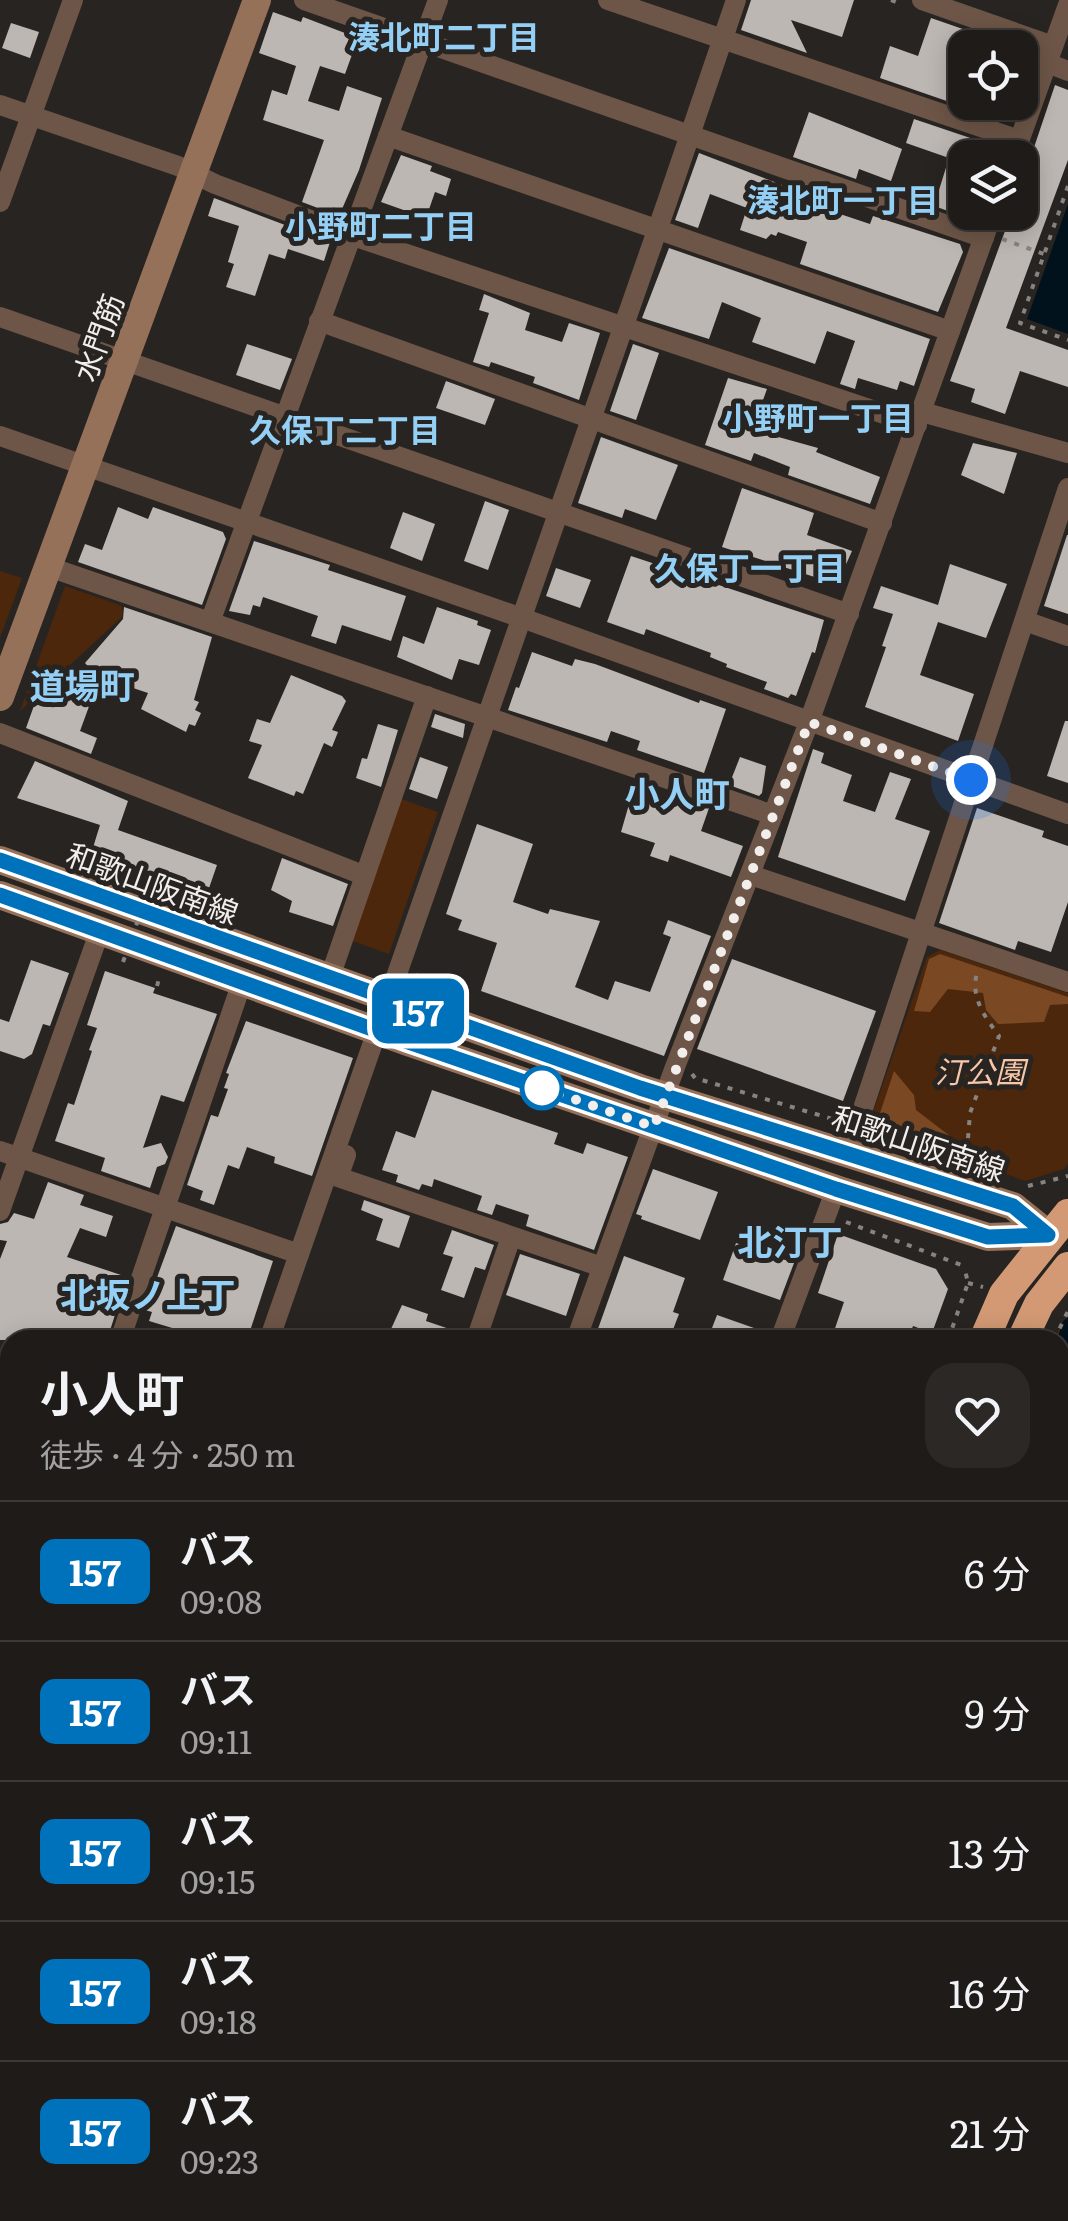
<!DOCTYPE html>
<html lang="ja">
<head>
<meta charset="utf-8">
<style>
  body { margin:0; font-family:Literata,"Noto Sans JP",serif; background:#2b2826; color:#f1f3f6; height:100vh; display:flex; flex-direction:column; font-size:38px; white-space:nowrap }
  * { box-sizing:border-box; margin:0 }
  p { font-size:32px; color:#a1a1a2 }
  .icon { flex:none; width:55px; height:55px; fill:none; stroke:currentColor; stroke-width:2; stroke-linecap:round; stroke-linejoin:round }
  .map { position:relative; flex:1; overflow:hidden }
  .sheet { position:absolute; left:0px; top:1330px; width:1070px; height:892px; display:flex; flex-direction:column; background:#1e1b19; border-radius:30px 30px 0 0; box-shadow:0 5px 25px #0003,0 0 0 2px #3c3938 }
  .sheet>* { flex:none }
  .badge { padding:0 20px; border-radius:15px; font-size:35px; line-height:65px }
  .tools { position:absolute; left:948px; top:30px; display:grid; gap:20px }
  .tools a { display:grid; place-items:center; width:90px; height:90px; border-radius:20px; background:#1e1b19; box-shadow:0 5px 25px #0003,0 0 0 2px #3c3938; font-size:50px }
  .you { position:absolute; width:50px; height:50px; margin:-25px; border:8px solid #fff; border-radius:50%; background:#1a73e8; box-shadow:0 0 0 15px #1a73e833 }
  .map>.badge { position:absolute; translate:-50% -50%; box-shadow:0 0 0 5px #fff }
  .round { display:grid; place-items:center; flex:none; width:105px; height:105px; border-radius:30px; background:#2b2826 }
  .overview { display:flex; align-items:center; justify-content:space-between; height:170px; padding:0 40px }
  h1 { font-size:48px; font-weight:700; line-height:75px }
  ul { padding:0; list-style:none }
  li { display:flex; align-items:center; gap:30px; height:140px; padding:0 40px; border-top:2px solid #3c3938 }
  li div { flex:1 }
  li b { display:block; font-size:38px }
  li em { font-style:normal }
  li .badge { min-width:110px; font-weight:700; text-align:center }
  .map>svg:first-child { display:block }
  .green { fill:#4c270b }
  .forest { fill:#7b4824 }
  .water { fill:#01121d }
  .building { fill:#bdb7b3 }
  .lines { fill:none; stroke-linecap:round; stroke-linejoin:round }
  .path { stroke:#868380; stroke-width:4; stroke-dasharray:5 8; stroke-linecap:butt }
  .lane { stroke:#6d5647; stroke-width:10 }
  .street { stroke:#6d5647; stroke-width:20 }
  .secondary { stroke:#96715a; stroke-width:28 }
  .highway { stroke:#d29974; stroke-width:30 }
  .path-bridge { stroke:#868380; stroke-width:4; stroke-dasharray:5 8; stroke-linecap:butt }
  .line-casing { stroke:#fff; stroke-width:22 }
  .line { stroke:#0072bc; stroke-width:15 }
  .walk { stroke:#f1eeec; stroke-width:10; stroke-dasharray:0 18 }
  .stop-dot { fill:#fff; stroke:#0072bc; stroke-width:5 }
  .labels { text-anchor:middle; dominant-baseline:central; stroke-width:10; stroke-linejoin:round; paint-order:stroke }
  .street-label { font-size:30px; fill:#f1eeec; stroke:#282421 }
  .park-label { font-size:30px; font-style:italic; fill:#f8c7a8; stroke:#282421 }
  .neighbourhood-label { font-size:32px; font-weight:bold; fill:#94d0f5; stroke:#282421 }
  .quarter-label { font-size:35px; font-weight:bold; fill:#94d0f5; stroke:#282421 }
</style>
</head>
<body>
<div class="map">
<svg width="1068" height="2221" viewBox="0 0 1068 2221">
  <rect width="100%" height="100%" fill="#282421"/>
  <g class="green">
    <path d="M0,571L22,578L0,638Z"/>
    <path d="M65,586L122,606V617L20,711Z"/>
    <path d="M399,798L438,812L389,954L350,940Z"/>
    <path d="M940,950L1068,993V1164L1064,1169L1025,1181L869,1124L927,957Z"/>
    <path d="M1068,1316V2221H962L960,2213L1060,2212V1340H1055L1062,1321Z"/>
    <path d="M10,1717V1932L0,1929V1786Z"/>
  </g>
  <g class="forest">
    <path d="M940,954L1068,997V1004L1050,1005L1044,1022L998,1024L986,1010L983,993L948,989L930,1012L914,1011L929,959Z"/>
    <path d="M894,1071L914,1095L916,1110L950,1136L954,1152L877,1122Z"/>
  </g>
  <g class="water">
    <path d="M1068,204V334L1027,319Z"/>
    <path d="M1068,1317V1545L1060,1569V1340H1057L1063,1321Z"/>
  </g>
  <g class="building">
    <path d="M751,0H854L842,37L791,20L807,53L741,30Z"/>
    <path d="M273,12L301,22L303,17L358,38L345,74L320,66L308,101L339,111L347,86L382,98L359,170L339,216L302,202L324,140L263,120L272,90L287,95L296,66L259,53Z"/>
    <path d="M931,18L1009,45L965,48L967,108L880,78L890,46L918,56Z"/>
    <path d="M11,23L39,32L30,58L2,48Z"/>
    <path d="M1020,49L1036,54L1020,98Z"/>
    <path d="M1055,85L1068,90V160L1006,328L1068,350V387L1020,371L1005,414L971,402L975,389L950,381L1012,212H1020V189Z"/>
    <path d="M809,112L902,149L891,181L859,169L856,179L793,157Z"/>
    <path d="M914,119L997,147L1000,153V158H965V217L934,206L949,158L906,143Z"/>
    <path d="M699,153L782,185L778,195L808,205L812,197L842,207L840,214L870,224L873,216L960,244L963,252L938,312L800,264L807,242L778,232L776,236L771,234L766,239L740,230L747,208L710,194L698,228L675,220Z"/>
    <path d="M401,155L432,166L430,171L451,179L446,196L435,192L426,218L381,202Z"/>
    <path d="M214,198L330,242L324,261L288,249L285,259L269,254L255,296L226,287L234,264L228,262L239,226L208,216Z"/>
    <path d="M669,248L930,339L914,386L900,381L897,390L858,378L855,389L840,384L855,341L827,331L815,364L752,342L761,318L722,302L709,339L642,318Z"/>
    <path d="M484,294L530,313L525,330L562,342L569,323L600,333L579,400L533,383L535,377L491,362L489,367L473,362L489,313L479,310Z"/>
    <path d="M247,344L292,359L280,390L236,375Z"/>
    <path d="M633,344L659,353L636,420L610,411Z"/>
    <path d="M728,378L767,389L754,425L764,433L818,448L816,452L880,477L870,504L788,475L790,467L754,453L751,461L705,445Z"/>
    <path d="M446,381L495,399L485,425L436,408Z"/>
    <path d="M601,437L678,465L656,520L625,509L622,518L578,503Z"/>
    <path d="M973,443L1017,453L1004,494L961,475Z"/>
    <path d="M742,488L814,513L807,535L852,551L839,580L832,578L830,582L722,547Z"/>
    <path d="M485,501L509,510L488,570L464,561Z"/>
    <path d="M118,507L148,519L153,507L223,532L226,539L202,605L78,562L85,544L102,550Z"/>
    <path d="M403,512L435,524L422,561L390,548Z"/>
    <path d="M1067,535H1068V614L1044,606Z"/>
    <path d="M254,541L330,565L328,570L406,596L391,641L342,625L336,644L311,636L318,616L263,597L260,607L253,605L250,615L229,611Z"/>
    <path d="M631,556L824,620L815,653L812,652L796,696L791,694L788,698L764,689L767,682L726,667L727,664L710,657L711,653L646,629L644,635L607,622Z"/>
    <path d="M950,564L1007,584L986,638L938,622L920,675L974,694L958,741L865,707L886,647L882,646L893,614L873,608L881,586L938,605Z"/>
    <path d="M556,568L591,580L580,608L546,596Z"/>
    <path d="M124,607L212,637L194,700L199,702L195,710L201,713L195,726L189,724L186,732L141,709L148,693L97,676L85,663L123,619Z"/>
    <path d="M437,607L478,621L477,625L491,630L479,665L459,659L452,680L397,657L403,636L424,644Z"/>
    <path d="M532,652L572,666L575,659L595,664L699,703L700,700L726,709L704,773L637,750L640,741L611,731L607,742L508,710L516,687L519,688Z"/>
    <path d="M291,675L342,696L346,701L332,730L338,732L332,747L324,743L303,794L296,791L294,796L248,778L262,745L249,741L257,719L270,723Z"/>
    <path d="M55,685L91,701L80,731L97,738L91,754L26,728L36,700Z"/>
    <path d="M435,714L465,724L463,738L431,727Z"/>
    <path d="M1065,721H1068V783L1047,776Z"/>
    <path d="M378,724L398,730L381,787L356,778L362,758L367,759Z"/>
    <path d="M813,749L824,753L821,763L852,775L843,801L875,812L890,772L911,779L895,819L930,831L905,901L778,857Z"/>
    <path d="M420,757L448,767L437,799L409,789Z"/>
    <path d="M740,757L766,766L762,793L759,796L729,785Z"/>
    <path d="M35,761L128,801L118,830L217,865L208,891L191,885L189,890L91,854L100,825L17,798Z"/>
    <path d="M632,794L675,807L682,803L689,805L690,801L709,808L701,831L743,846L731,877L670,855L668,862L650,856L655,843L621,832Z"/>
    <path d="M977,808L1044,831L1042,837L1068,846V902L1051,952L1018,941L1015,950L939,923Z"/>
    <path d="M477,824L533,844L513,902L548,914L550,909L600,921L575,987L608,1000L615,981L650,992L671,937L663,934L668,920L711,936L664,1056L481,991L497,943L458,930L462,920L446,914Z"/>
    <path d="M282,858L348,884L333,926L289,912L292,901L271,890Z"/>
    <path d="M732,959L876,1011L843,1101L697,1049Z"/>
    <path d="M31,960L69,973L50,1026L43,1024L32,1054L24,1059L0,1051V1019L9,1022Z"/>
    <path d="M105,971L155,988L153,993L217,1014L184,1102L161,1095L143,1148L161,1143L168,1157L165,1164L157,1167L150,1188L101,1171L105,1158L55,1141L68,1103L74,1105L92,1051L89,1050L97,1028L87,1025Z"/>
    <path d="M246,1021L353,1058L312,1176L274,1163L275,1157L247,1147L239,1169L228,1165L214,1205L200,1200L203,1191L187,1185L211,1115L218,1117L228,1089L224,1088L229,1074L226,1073Z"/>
    <path d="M432,1090L558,1133L554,1144L583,1154L587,1143L628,1157L594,1250L526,1226L529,1215L496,1204L492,1215L477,1210L482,1196L434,1179L432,1187L422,1184L419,1190L396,1182L398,1175L382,1170L396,1131L415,1138Z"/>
    <path d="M653,1169L718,1192L700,1240L641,1219L642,1216L636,1214Z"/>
    <path d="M48,1182L84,1195L80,1205L113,1216L106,1237L80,1228L67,1257L127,1277L107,1340H0V1259L7,1241L0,1240V1224L8,1222L14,1213L34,1219Z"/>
    <path d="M364,1200L410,1216L399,1248L376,1240L383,1219L361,1210Z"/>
    <path d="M176,1226L273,1261L247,1340H212L149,1321L152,1312L145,1310Z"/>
    <path d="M452,1230L494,1245L485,1270L475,1267L464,1298L441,1290L453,1257L443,1254Z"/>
    <path d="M838,1234L936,1269L948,1289L932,1333L913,1326L908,1340H831L844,1302L818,1293Z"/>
    <path d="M736,1243L794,1263L780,1300L723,1280Z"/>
    <path d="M520,1254L580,1274L566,1316L506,1295Z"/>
    <path d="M624,1256L685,1278L673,1312L679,1314L669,1340H594Z"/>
    <path d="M402,1305L428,1314L426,1321L464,1334L463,1340H386Z"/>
    <path d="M717,1315L768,1333L767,1340H720L709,1336Z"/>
  </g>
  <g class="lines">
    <g class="path">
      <path d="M891,0L901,4"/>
      <path d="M1068,186L1020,323L1068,340"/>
      <path d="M1002,239L1044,254"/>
      <path d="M416,975L427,980L425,988"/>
      <path d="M157,986L160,975"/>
      <path d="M692,1074L695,1078L839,1121"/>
      <path d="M876,1134L967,1165"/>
      <path d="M966,1164L970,1113L999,1036C985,1017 970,997 977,973"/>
      <path d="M1028,1186L1068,1176"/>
      <path d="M846,1222L964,1266"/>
      <path d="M968,1283L983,1287"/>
      <path d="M948,1340L968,1283L964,1266"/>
      <path d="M1054,1340L1068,1311"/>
      <path d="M10,1798L3,1857L10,1872"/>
      <path d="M1060,2007L1064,1975"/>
      <path d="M1060,2012L1068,2007"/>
      <path d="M1060,2086L1068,2091"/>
      <path d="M1049,2221V2212"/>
    </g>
    <g class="lane">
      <path d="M431,2212L467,2221"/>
      <path d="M145,2221L147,2212"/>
    </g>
    <g class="street">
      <path d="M304,0L984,238"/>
      <path d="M608,0L1019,140"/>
      <path d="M922,0L1053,46"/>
      <path d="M1047,63L1068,71"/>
      <path d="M0,105L178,166L215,184L350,235L917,425"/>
      <path d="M388,136L950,331"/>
      <path d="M1013,158L1068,5"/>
      <path d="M0,202L73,0"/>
      <path d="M0,317L849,614"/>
      <path d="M319,321L882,523"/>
      <path d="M922,412L1068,453"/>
      <path d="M0,436L522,618L1068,814"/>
      <path d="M49,567L773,815"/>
      <path d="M1025,621L1068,636"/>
      <path d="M210,622L438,0"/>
      <path d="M0,733L363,875"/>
      <path d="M751,875L1068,982"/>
      <path d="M329,980L427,696"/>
      <path d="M0,1151L299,1254"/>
      <path d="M848,1154L1068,488"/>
      <path d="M346,1155L338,1177L602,1267"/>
      <path d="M0,1211L99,933"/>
      <path d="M120,1340L242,982"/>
      <path d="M269,1340C426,894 584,448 736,0"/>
      <path d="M476,1340L511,1237"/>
      <path d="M576,1340L675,1067L809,722L993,212"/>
      <path d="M780,1340L836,1189"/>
      <path d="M0,1379L10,1381"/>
      <path d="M0,1711H3"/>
      <path d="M0,1942L10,1945"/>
      <path d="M739,2212V2221"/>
      <path d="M797,2212L836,2221L902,2220"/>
    </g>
    <g class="secondary">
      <path d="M0,697L257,0"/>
      <path d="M0,860L640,1088L1013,1206L1049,1235"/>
      <path d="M0,895L408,1042L836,1189L988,1237L1049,1235"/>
      <path d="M646,2212V2221"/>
    </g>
    <g class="highway">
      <path d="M984,1340L1004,1294L1068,1214"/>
      <path d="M1022,1340L1039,1304L1068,1267"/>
      <path d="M866,2212V2221"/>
      <path d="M901,2212L902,2221"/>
    </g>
    <path class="path-bridge" d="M123,962L147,895"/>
  </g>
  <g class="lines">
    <g class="line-casing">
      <path id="line" d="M0,860L640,1088L1013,1206L1048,1235L988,1237L836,1189L408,1042L0,895"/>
    </g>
    <use href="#line" class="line"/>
    <path class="walk" d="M542,1088L654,1127L809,722L971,780"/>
  </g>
  <circle class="stop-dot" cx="542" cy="1088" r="20"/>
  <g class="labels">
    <g class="street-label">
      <text transform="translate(97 337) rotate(-70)">水門筋</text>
      <text transform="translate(153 882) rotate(20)">和歌山阪南線</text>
      <text transform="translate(919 1142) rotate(18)">和歌山阪南線</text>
    </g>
    <g class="park-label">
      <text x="980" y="1070">汀公園</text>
    </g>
    <g class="neighbourhood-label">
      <text x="444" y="35">湊北町二丁目</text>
      <text x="843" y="198">湊北町一丁目</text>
      <text x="381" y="224">小野町二丁目</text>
      <text x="818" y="416">小野町一丁目</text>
      <text x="345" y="428">久保丁二丁目</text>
      <text x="750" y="566">久保丁一丁目</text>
    </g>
    <g class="quarter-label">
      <text x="82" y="684">道場町</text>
      <text x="677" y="792">小人町</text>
      <text x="790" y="1240">北汀丁</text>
      <text x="148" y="1293">北坂ノ上丁</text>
    </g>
  </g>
</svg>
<div class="tools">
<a><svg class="icon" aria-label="locate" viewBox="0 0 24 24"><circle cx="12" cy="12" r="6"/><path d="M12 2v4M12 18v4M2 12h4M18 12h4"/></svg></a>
<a><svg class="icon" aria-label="layers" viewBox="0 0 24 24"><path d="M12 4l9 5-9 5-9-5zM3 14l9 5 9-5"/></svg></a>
</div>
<div class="you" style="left:971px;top:780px"></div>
<b class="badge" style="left:418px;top:1011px;background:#0072bc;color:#fff">157</b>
<section class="sheet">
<div class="overview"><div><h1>小人町</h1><p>徒歩 · 4 分 · 250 m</p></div><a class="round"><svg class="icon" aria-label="heart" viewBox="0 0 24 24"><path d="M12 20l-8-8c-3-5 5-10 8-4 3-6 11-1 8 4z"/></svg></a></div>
<ul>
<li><span class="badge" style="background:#0072bc;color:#fff">157</span><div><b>バス</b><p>09:08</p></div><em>6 分</em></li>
<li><span class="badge" style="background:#0072bc;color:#fff">157</span><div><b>バス</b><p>09:11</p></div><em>9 分</em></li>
<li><span class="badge" style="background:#0072bc;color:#fff">157</span><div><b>バス</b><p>09:15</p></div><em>13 分</em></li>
<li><span class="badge" style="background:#0072bc;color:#fff">157</span><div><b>バス</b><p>09:18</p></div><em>16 分</em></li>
<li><span class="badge" style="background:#0072bc;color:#fff">157</span><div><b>バス</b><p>09:23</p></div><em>21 分</em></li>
</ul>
</section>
</div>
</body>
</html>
